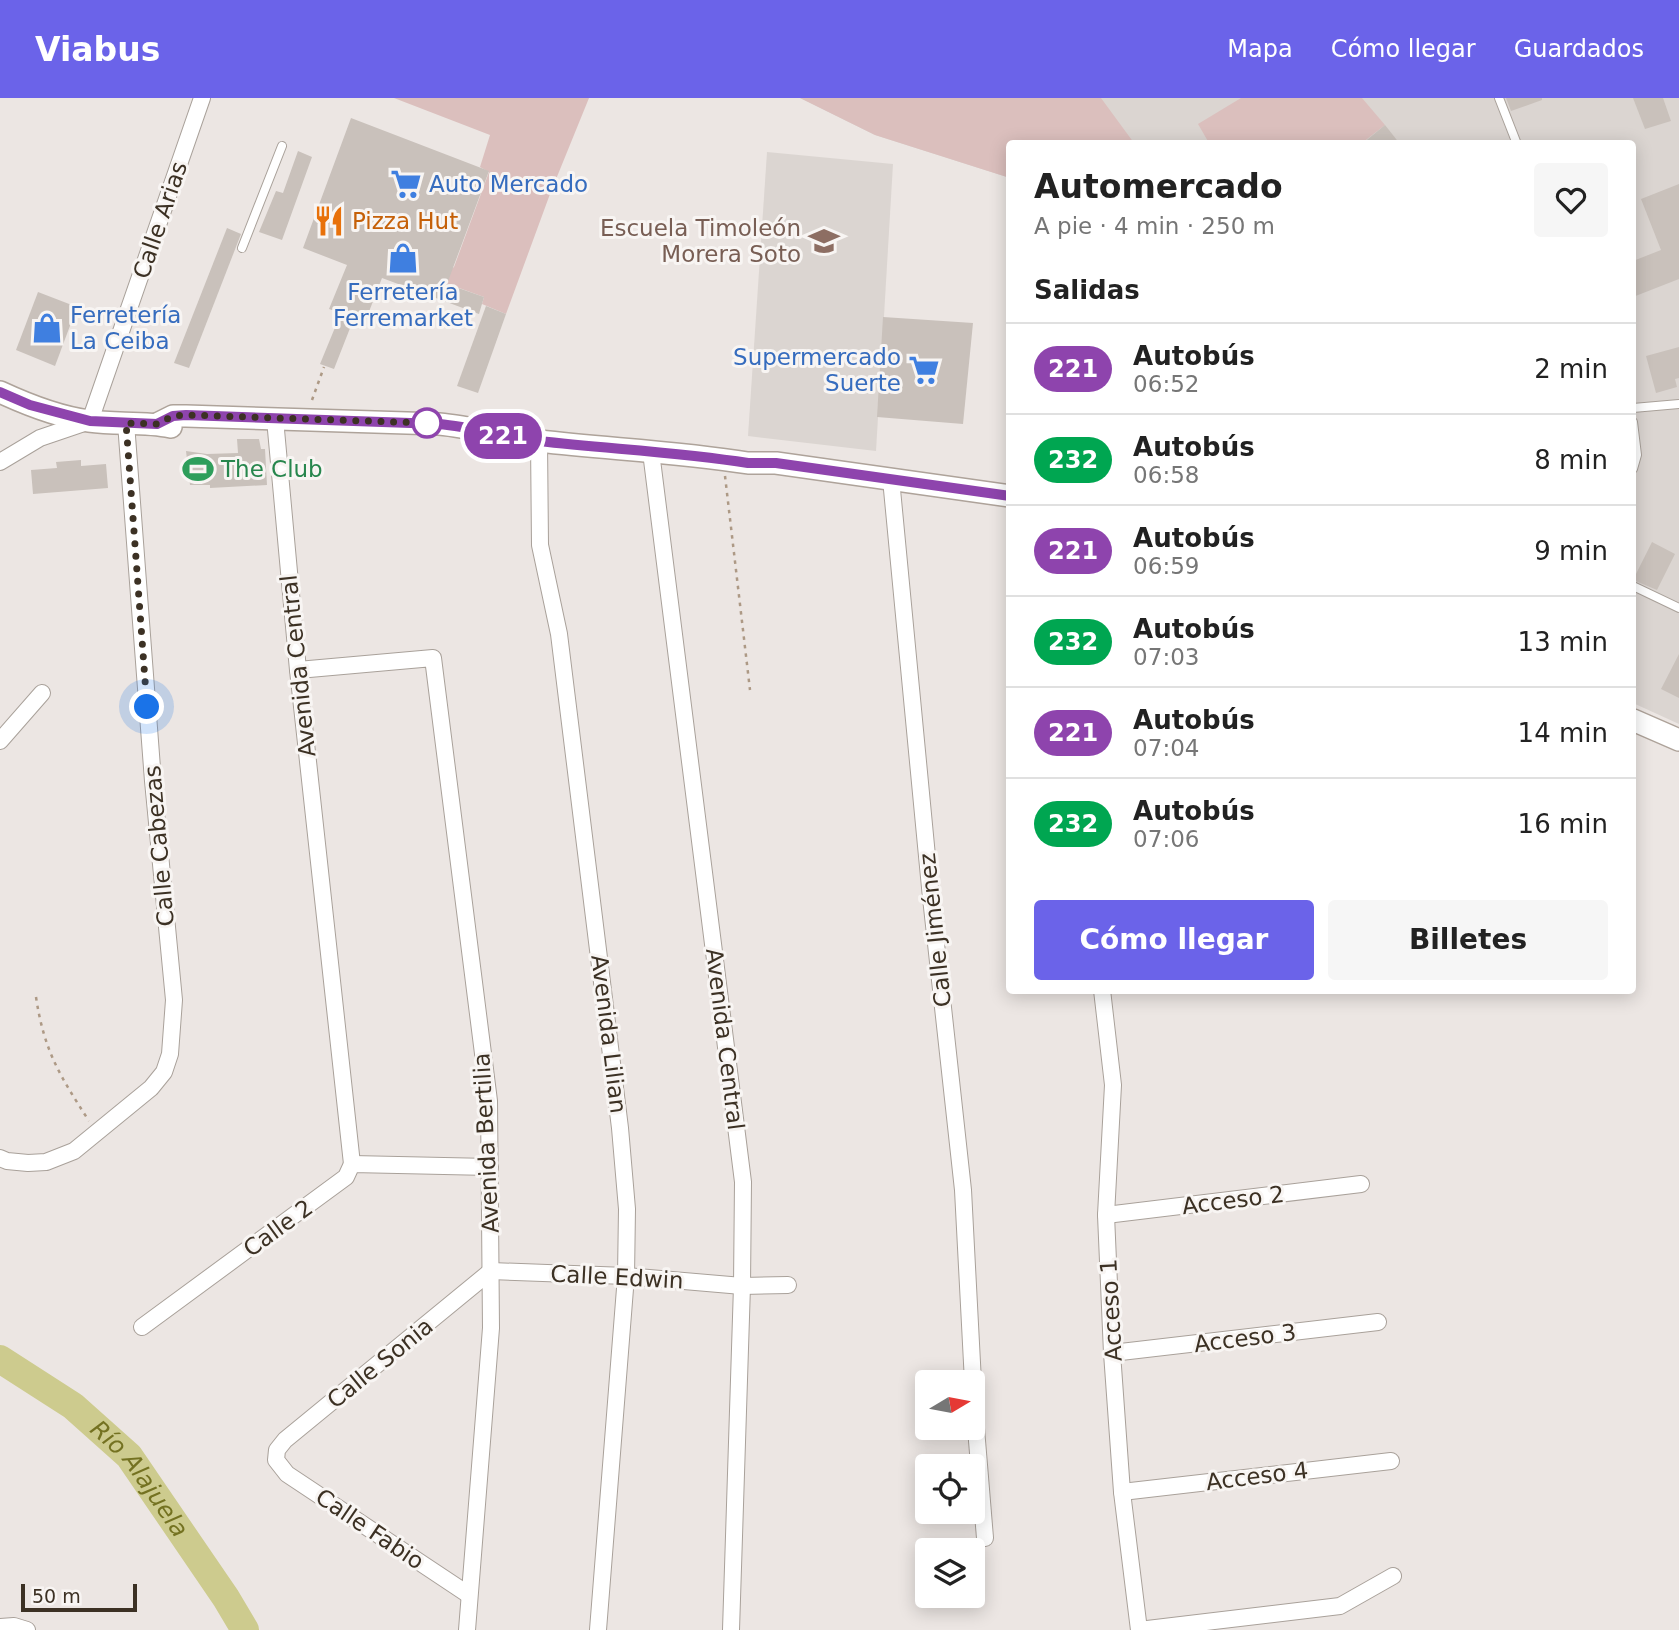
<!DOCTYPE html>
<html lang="es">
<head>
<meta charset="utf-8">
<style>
  body { margin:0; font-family:"DejaVu Sans",sans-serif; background:#f6f6f6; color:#222; height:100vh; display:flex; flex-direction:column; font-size:26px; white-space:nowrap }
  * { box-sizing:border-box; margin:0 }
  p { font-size:23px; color:#767676 }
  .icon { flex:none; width:38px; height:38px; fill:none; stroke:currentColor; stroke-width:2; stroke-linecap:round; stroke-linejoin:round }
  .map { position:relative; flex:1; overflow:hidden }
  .sheet { position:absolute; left:1006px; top:42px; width:630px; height:854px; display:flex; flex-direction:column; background:#fff; border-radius:7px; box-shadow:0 4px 18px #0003 }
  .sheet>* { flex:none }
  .badge { padding:0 14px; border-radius:23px; font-size:24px; line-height:46px }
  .needle { width:46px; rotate:80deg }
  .tools { position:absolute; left:915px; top:1272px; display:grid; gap:14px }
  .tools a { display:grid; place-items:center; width:70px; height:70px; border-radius:7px; background:#fff; box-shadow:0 4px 18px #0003; font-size:35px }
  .scale { position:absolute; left:21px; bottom:18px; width:116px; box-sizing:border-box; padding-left:7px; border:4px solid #3c3124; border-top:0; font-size:19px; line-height:24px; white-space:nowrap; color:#3c3124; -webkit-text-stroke:5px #f8f5f3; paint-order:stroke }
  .you { position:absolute; width:35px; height:35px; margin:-18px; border:5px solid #fff; border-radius:50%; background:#1a73e8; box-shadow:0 0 0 10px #1a73e833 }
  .map>.badge { position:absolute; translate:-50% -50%; box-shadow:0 0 0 4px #fff }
  h2 { padding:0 28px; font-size:26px; line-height:63px }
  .round { display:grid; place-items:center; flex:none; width:74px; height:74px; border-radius:7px; background:#f6f6f6 }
  .overview { display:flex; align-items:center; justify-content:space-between; height:119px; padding:0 28px }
  h1 { font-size:33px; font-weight:600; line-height:52px }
  .button { display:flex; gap:14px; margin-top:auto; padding:14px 28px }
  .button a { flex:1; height:80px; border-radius:7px; background:#6b63e9; color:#fff; font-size:28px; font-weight:600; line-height:80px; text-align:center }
  .button a+a { background:#f6f6f6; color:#222 }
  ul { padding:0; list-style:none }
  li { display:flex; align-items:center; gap:21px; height:91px; padding:0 28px; border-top:2px solid #e0e0e0 }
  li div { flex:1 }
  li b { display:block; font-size:26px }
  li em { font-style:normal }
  li .badge { min-width:77px; font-weight:700; text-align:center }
  header { display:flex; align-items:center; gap:42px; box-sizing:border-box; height:98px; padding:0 35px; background:#6b63e9; color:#fff }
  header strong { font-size:33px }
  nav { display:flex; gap:38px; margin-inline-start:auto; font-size:24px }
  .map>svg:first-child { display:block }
  .built { fill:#dbd5d1 }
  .green { fill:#dbbfbd }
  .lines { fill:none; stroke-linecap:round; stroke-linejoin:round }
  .river { stroke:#cdcb8e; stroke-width:28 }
  .building { fill:#c9c1bb }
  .service-casing { stroke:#a9a19a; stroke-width:10 }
  .minor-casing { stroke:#a9a19a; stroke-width:18 }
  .secondary-casing { stroke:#aea39a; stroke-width:24 }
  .path { stroke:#ad9985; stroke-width:2.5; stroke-dasharray:3.5 5; stroke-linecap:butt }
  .service { stroke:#fff; stroke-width:8 }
  .minor { stroke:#fff; stroke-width:16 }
  .secondary { stroke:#fff; stroke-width:21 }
  .line-casing { stroke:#fff; stroke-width:16 }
  .line { stroke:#8e44ad; stroke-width:10 }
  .walk { stroke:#3c3124; stroke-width:7; stroke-dasharray:0 12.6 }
  .stop-dot { fill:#fff; stroke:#8e44ad; stroke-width:3.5 }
  .labels { text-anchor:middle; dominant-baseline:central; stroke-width:6; stroke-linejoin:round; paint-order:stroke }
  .shop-label { font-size:23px; fill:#366cbe; stroke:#f8f5f3; text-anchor:start }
  .street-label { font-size:23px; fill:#3c3124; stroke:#f8f5f3 }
  .food-label { font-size:23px; fill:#c56008; stroke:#f8f5f3; text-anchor:start }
  .education-label { font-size:23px; fill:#785e54; stroke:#f8f5f3; text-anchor:end }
  .leisure-label { font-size:23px; fill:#27864d; stroke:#f8f5f3; text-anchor:start }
  .water-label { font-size:24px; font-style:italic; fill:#747221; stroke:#f8f5f3 }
</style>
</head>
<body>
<header>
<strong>Viabus</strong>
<nav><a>Mapa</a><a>Cómo llegar</a><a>Guardados</a></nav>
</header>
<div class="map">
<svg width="1679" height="1532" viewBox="0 0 1679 1532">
  <rect width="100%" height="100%" fill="#ece6e3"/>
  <g class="built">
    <path d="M800,0H1679V626L1633,605V46H1010V80L875,37Z"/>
    <path d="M767,54L893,66L876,353L748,338Z"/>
  </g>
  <g class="green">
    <path d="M394,0H589L550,96L506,216L482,206L484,199L437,182L454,169L489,74L480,69L490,37Z"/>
    <path d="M800,0H1101L1134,45L1010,46V80L875,37Z"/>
    <path d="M1241,0H1362L1385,27L1362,45H1209L1198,26Z"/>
  </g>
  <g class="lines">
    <path class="river" id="s1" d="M0,1261L73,1308L129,1358L226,1500L245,1532"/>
  </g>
  <g class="building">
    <path d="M1506,0H1542V2L1511,13Z"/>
    <path d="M1633,0H1663L1671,23L1645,31Z"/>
    <path d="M351,20L489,73L447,186L484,199L479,216L382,180L365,224L354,220L334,271L320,266L341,215L329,211L347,167L303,150Z"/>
    <path d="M1385,27L1400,46H1362Z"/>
    <path d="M298,53L312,59L282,142L259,134L276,93L283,95Z"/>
    <path d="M1679,86V181L1633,199V163L1661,152L1641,101Z"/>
    <path d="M227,130L241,136L189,270L174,265Z"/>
    <path d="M38,194L77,209L55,268L16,252Z"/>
    <path d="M486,208L506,216L478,295L457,288Z"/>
    <path d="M883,219L973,225L963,326L877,319Z"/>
    <path d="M1679,249V280L1675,281L1677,289L1656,295L1646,258Z"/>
    <path d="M237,341H259L261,351H265L267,387L210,390V387H190L186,353L207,356L238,355Z"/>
    <path d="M81,362V368L106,366L108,390L33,396L31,372L57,370L56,364Z"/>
    <path d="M1652,444L1675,456L1657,492L1633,482Z"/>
    <path d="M1679,556V600L1661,591Z"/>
  </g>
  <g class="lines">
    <g class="service-casing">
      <g id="service">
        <path d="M1499,0L1517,46"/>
        <path d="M242,150L282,48"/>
        <path d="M1633,310L1679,306"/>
        <path d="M1633,324L1637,357L1633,371"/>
        <path d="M1633,488L1679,510"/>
      </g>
    </g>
    <g class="minor-casing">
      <g id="minor">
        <path d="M275,321L298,572L352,1066"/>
        <path d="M539,343L540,447L559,536L620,1030L627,1111L626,1178L598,1532"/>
        <path d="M651,354L743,1084L742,1188L731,1532"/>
        <path d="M0,364L40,340L90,323L202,0"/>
        <path d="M891,381L931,800L963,1092L973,1284"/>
        <path d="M298,572L433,560L489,1003L491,1230L467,1532"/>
        <path d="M0,643L42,595"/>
        <path d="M1102,892L1113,987L1106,1117L1112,1255L1122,1394L1139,1532"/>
        <path d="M0,1060L7,1063L28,1065L46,1064L74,1053L151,990L164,974L170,956L174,902L153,683L126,325"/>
        <path d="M1106,1117L1361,1086"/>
        <path d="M142,1229L346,1079L352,1066L490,1069"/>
        <path d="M1112,1255L1378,1224"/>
        <path d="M973,1294L985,1440"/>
        <path d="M1122,1394L1391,1363"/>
        <path d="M469,1497L287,1376L276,1362L277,1352L285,1342L491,1173L626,1178L742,1188L788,1187"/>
        <path d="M0,1529L14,1528L27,1532"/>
        <path d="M1139,1532L1340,1508L1393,1478"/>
      </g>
    </g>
    <g class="secondary-casing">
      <g id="secondary">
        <path d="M0,294C28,307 58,319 89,323C116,327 144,323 171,329"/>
        <path d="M157,326L173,318H186L439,326C473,329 505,339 539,343C609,351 679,354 748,365H776L1010,398"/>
        <path d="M1633,622L1679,642"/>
      </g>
    </g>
    <g class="path">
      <path d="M312,302L324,269"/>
      <path d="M725,378L750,592"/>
      <path d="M36,899C44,953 60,978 89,1023"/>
    </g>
    <use href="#service" class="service"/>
    <use href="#minor" class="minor"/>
    <use href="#secondary" class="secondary"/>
  </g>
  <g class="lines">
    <g class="line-casing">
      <path id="line" d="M0,294L30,307L90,323L157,326L173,318L186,317L439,326C473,329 505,339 539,343C609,351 679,354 748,365H776L1010,398"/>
    </g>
    <use href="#line" class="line"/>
    <path class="walk" d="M147,609L126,325L157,326L173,318L186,317L427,325"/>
  </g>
  <defs>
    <g id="supermarket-bare" transform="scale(2.415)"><path d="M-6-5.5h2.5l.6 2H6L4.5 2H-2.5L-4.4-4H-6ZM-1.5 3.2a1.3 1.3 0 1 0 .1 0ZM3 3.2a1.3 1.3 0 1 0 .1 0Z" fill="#3f7fe0" stroke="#f8f5f3" stroke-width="2.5" paint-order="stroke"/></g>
    <g id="restaurant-bare" transform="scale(2.415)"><path d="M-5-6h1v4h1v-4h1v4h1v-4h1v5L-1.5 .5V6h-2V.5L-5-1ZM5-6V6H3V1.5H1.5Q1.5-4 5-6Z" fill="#e8710a" stroke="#f8f5f3" stroke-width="2.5" paint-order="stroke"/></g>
    <g id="school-bare" transform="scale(2.415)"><path d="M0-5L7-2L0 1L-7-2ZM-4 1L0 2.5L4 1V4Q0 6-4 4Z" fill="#8d6e63" stroke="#f8f5f3" stroke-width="2.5" paint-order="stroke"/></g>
    <g id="shop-bare" transform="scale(2.415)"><path d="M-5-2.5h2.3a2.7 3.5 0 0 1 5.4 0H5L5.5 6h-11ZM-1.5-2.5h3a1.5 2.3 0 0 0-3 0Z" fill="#3f7fe0" stroke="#f8f5f3" stroke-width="2.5" paint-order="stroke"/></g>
    <g id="stadium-bare" transform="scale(2.415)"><path d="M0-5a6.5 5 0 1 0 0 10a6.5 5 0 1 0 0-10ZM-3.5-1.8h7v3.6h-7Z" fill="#2e9e5b" stroke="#f8f5f3" stroke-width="2.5" paint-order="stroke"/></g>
  </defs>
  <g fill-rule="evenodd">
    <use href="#supermarket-bare" x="406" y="86"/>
    <use href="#restaurant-bare" x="329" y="123"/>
    <use href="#school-bare" x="824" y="143"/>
    <use href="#shop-bare" x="403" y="160"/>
    <use href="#shop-bare" x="47" y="230"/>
    <use href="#supermarket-bare" x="924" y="272"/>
    <use href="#stadium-bare" x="198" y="371"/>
  </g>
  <circle class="stop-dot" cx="427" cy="325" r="14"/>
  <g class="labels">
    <g class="shop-label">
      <text x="429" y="86">Auto Mercado</text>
      <text x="403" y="194" text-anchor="middle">Ferretería<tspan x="403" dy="26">Ferremarket</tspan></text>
      <text x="70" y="217">Ferretería<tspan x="70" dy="26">La Ceiba</tspan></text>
      <text x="901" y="259" text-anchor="end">Supermercado<tspan x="901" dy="26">Suerte</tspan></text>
    </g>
    <g class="street-label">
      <text transform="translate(160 122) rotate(-71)">Calle Arias</text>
      <text transform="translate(298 568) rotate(-96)">Avenida Central</text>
      <text transform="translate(159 748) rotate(-95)">Calle Cabezas</text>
      <text transform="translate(935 832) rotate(-96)">Calle Jiménez</text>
      <text transform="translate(609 936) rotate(83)">Avenida Lilian</text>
      <text transform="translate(725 941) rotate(83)">Avenida Central</text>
      <text transform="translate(486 1045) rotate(-93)">Avenida Bertilia</text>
      <text transform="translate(1233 1102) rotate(-7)">Acceso 2</text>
      <text transform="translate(278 1130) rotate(-36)">Calle 2</text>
      <text transform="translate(617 1179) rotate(3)">Calle Edwin</text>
      <text transform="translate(1111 1212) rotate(-93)">Acceso 1</text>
      <text transform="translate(1245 1240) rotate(-7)">Acceso 3</text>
      <text transform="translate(380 1265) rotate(-39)">Calle Sonia</text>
      <text transform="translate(1257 1378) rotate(-7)">Acceso 4</text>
      <text transform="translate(370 1431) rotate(34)">Calle Fabio</text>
    </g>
    <g class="food-label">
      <text x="352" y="123">Pizza Hut</text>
    </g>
    <g class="education-label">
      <text x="801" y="130">Escuela Timoleón<tspan x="801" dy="26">Morera Soto</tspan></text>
    </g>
    <g class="leisure-label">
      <text x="221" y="371">The Club</text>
    </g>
    <g class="water-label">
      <text stroke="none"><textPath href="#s1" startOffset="186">Río Alajuela</textPath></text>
    </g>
  </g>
</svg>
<div class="tools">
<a><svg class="needle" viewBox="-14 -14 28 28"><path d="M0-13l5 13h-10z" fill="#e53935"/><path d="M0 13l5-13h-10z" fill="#767676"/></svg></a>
<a><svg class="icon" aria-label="locate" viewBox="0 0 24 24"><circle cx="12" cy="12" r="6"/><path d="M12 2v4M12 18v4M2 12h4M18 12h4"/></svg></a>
<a><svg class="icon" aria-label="layers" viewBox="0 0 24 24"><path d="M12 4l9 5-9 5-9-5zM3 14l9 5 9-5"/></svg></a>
</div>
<div class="scale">50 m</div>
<div class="you" style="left:147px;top:609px"></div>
<b class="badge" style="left:503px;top:338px;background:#8e44ad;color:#fff">221</b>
<section class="sheet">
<div class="overview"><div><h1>Automercado</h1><p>A pie · 4 min · 250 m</p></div><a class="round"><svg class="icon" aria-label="heart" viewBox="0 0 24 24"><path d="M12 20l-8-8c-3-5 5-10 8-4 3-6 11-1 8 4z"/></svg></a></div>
<h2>Salidas</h2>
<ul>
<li><span class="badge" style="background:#8e44ad;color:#fff">221</span><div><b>Autobús</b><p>06:52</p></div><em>2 min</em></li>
<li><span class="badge" style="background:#00a651;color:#fff">232</span><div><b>Autobús</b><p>06:58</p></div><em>8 min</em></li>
<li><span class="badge" style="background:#8e44ad;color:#fff">221</span><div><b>Autobús</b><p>06:59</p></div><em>9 min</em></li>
<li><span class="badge" style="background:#00a651;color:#fff">232</span><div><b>Autobús</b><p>07:03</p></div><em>13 min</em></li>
<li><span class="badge" style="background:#8e44ad;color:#fff">221</span><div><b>Autobús</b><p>07:04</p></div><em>14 min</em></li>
<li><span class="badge" style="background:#00a651;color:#fff">232</span><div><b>Autobús</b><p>07:06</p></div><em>16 min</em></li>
</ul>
<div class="button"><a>Cómo llegar</a><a>Billetes</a></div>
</section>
</div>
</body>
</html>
